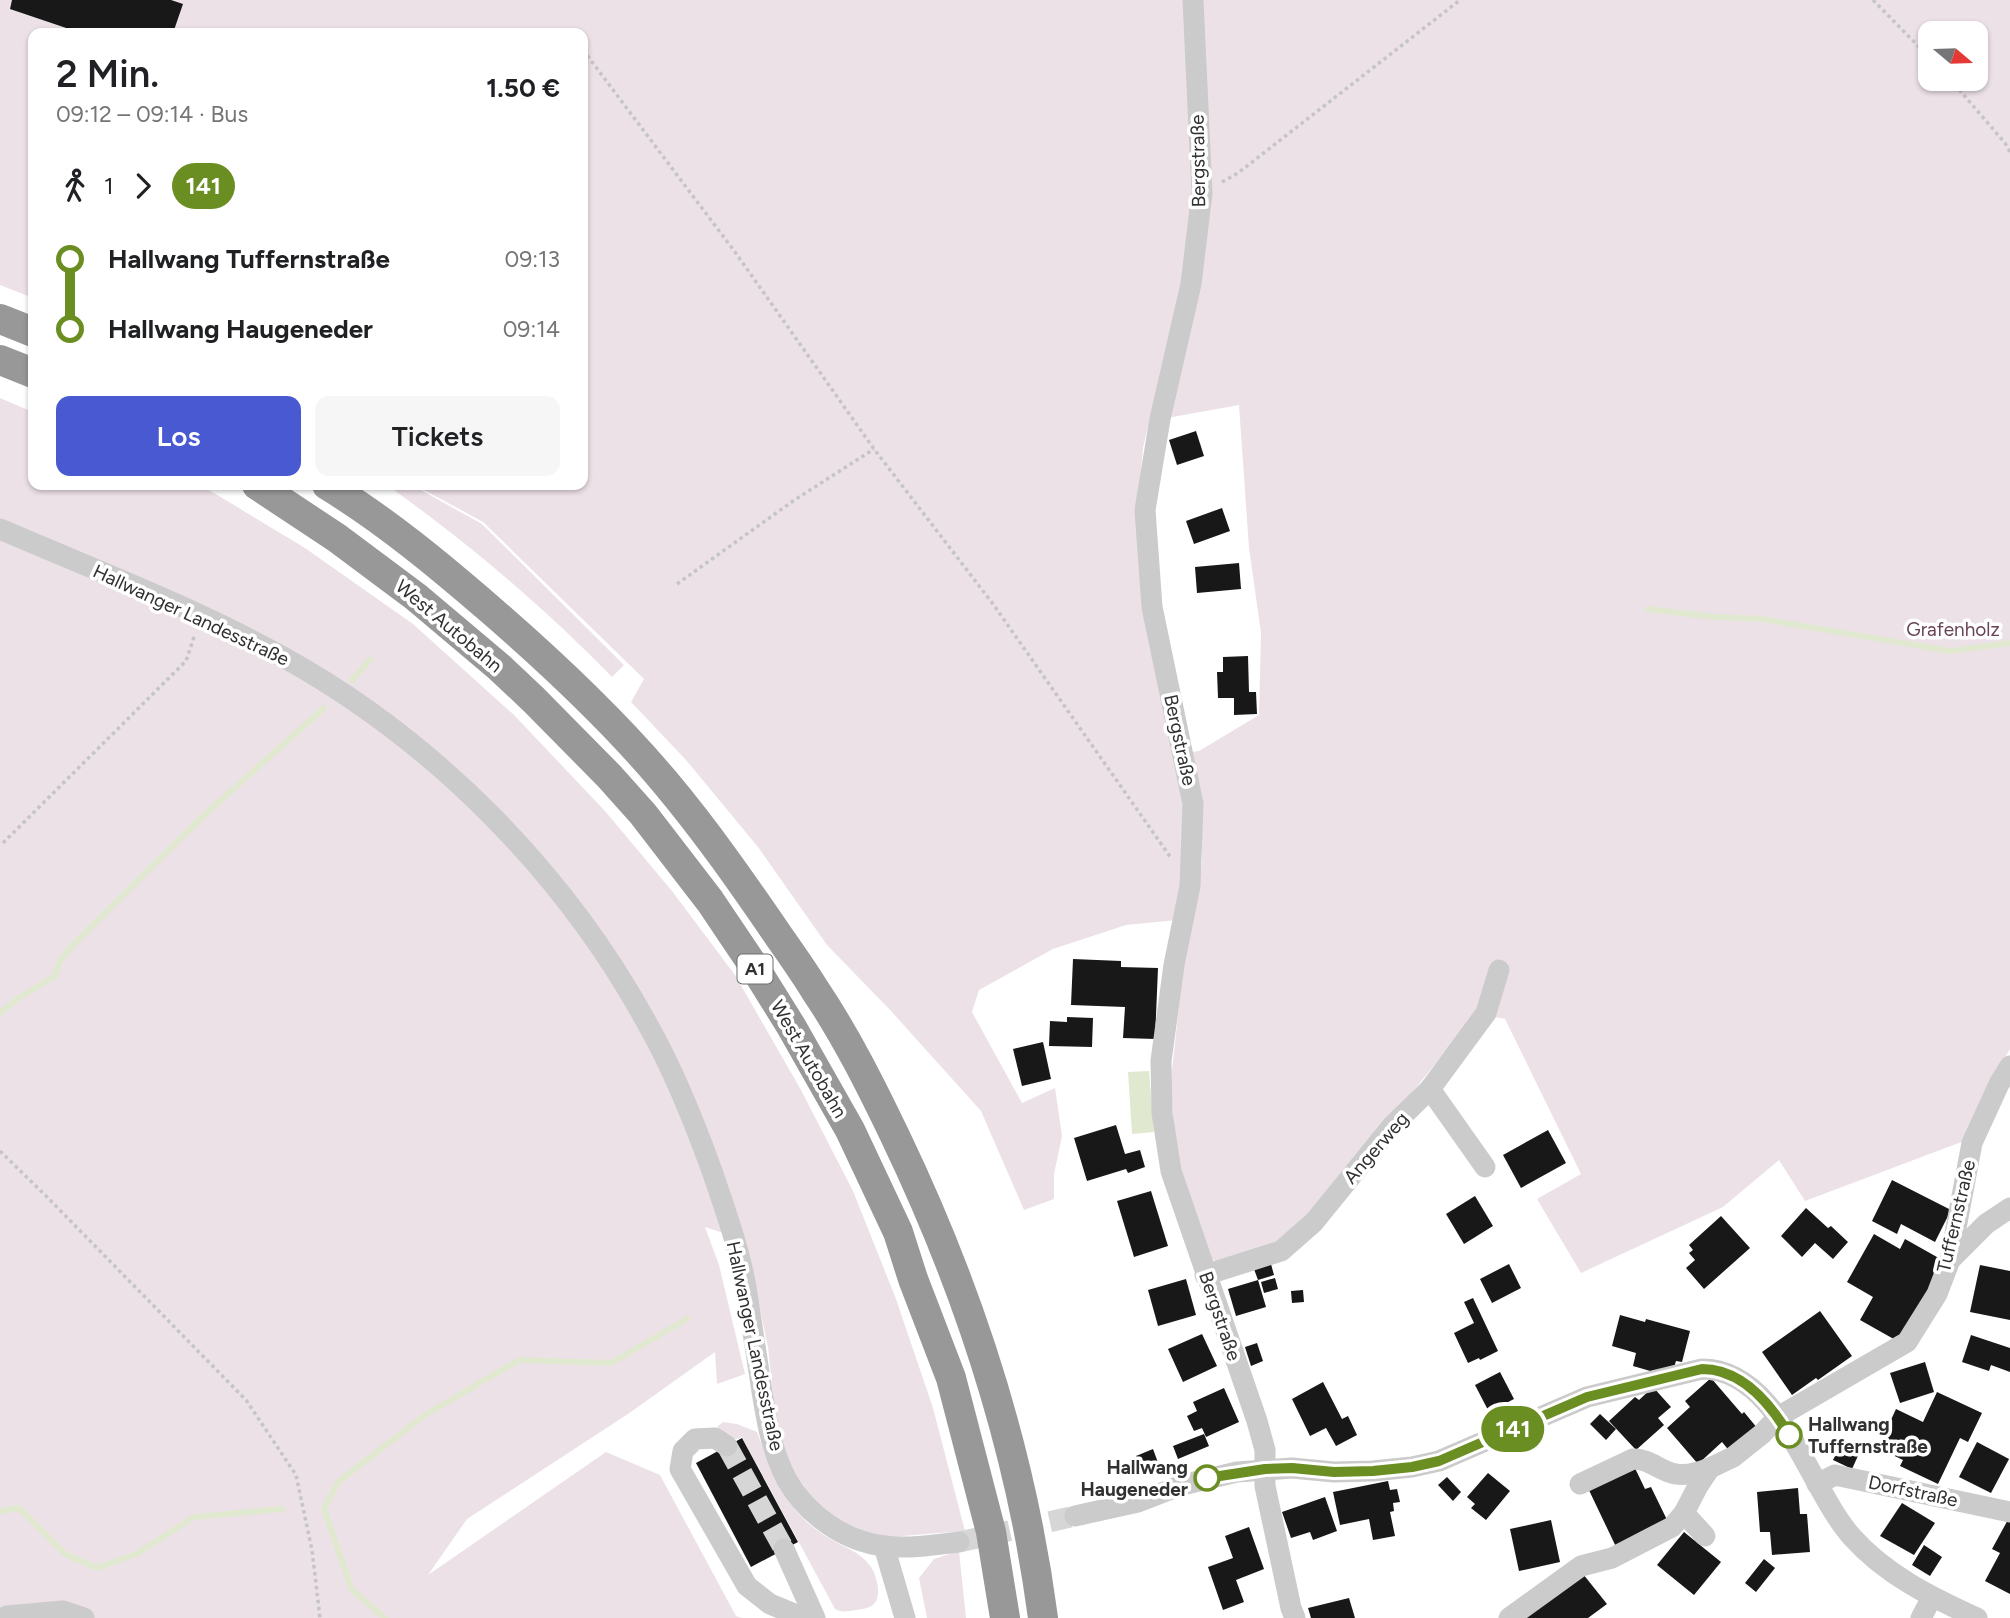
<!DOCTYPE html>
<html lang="de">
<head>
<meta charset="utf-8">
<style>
  body { margin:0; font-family:Figtree,sans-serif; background:#f6f6f6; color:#202124; height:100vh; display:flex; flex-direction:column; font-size:26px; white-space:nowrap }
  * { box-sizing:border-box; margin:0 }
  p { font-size:23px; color:#757577 }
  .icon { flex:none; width:38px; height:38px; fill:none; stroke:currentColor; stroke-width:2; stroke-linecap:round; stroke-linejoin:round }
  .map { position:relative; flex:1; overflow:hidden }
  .side { position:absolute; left:28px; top:28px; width:560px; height:462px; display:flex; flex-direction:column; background:#fff; border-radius:14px; box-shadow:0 2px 5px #0004 }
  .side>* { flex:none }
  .badge { padding:0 14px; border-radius:23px; font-size:24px; line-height:46px }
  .needle { width:46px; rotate:109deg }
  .buttons { position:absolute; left:1918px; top:21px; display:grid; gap:14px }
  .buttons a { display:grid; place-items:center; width:70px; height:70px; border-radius:14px; background:#fff; box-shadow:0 2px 5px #0004; font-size:35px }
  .map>.badge { position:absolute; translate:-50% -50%; box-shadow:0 0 0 4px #fff }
  .legs { display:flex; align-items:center; gap:10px; height:77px; padding:0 28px; font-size:23px }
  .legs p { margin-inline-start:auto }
  .overview { display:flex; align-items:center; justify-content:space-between; height:119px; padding:0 28px }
  h1 { font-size:38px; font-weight:600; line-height:52px }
  .button { display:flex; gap:14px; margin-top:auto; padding:14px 28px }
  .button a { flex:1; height:80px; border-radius:14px; background:#4959d1; color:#fff; font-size:28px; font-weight:600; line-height:80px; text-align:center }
  .button a+a { background:#f6f6f6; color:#202124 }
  ul { padding:0 28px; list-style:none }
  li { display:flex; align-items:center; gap:24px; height:70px; font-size:26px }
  li i { display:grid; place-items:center; width:10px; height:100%; margin:0 9px; background:currentColor }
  li i::after { content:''; width:18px; height:18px; margin:-9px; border:5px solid; border-radius:50%; background:#fff }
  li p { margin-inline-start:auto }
  li:first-child i { background:linear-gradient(#0000 50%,currentColor 0) }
  li:last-child i { background:linear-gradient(currentColor 50%,#0000 0) }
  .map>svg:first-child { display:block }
  .green { fill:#ece1e7; fill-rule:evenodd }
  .water { fill:#e0e9d0 }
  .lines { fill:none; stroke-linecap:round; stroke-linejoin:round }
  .stream { stroke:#e0e9d0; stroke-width:6 }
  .building { fill:#181818 }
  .minor-tunnel { stroke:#d6d6d6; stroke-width:21; stroke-dasharray:21 10; stroke-linecap:butt }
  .path { stroke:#c5c5c5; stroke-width:3.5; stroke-dasharray:3.5 3.5; stroke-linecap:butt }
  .minor { stroke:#cbcbcb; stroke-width:21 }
  .highway { stroke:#989898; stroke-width:30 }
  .line-1-casing { stroke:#fff; stroke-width:16 }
  .line-1 { stroke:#6b8e23; stroke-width:10 }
  .stop-1-dot { fill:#fff; stroke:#6b8e23; stroke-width:3.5 }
  .labels { text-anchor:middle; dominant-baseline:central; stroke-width:7; stroke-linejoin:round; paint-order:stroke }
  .shield { fill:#fff; stroke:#6f6f6f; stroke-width:2 }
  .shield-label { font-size:18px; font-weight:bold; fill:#313131 }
  .street-label { font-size:19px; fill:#313131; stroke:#fff }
  .park-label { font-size:19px; fill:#684356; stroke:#fff }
  .stop-label { font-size:19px; font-weight:bold; fill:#313131; stroke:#fff; text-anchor:start }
</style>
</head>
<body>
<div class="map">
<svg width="2010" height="1618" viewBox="0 0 2010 1618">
  <rect width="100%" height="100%" fill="#fff"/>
  <g class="green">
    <path d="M0,0H1185L1195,169L1183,278L1143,448L1138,504L1186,828L1178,920L1126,925L1053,949L979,990L972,1012L1022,1103L1055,1088L1062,1136L1054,1174V1199L1024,1210L981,1111L891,1011L827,945L758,847L686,760L631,702L644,679L483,522L415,485H583V33H33V298L0,285Z"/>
    <path d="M1199,0H2010V1049L1991,1082L1964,1141L1805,1201L1779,1160L1723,1207L1581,1273L1537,1199L1581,1174L1505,1019L1476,1013L1345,1176L1289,1237L1225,1264L1209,1259L1179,1162L1173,1122L1171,1080L1183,968L1199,891L1202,862L1201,828L1192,752L1199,751L1259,715L1261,633L1249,548L1239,405L1167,418L1200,275ZM1930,33H1976V79H1930Z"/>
    <path d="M0,398L33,412V485H199L214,493L305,548L413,624L514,715L605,811L672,891L735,975L801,1090L853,1191L896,1299L933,1408L965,1531L889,1537L862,1531L838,1519L813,1500L795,1473L786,1454L775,1413L768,1347L745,1240L705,1227L719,1265L745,1374L717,1384L715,1352L628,1414L467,1519L428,1575L606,1452L660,1475L736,1616L742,1618H0Z"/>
    <path d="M387,485H412L482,524L624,665L612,677C543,606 467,542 387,485Z"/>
    <path d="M723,1422L737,1424L757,1432C772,1473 788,1514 827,1537C843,1547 860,1551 871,1567C875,1573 877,1581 878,1588C879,1605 872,1608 856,1610C848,1611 842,1613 835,1609L742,1437L732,1440L717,1427Z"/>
    <path d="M959,1551L966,1618H927L919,1578L934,1559Z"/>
  </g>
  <path class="water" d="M1149,1071L1154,1132L1132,1134L1128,1072Z"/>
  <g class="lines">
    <g class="stream">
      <path d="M1648,609L1714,617L1762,619L1950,651L2010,643"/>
      <path d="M352,680L370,660"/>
      <path d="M0,1013L17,999L55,976L61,959L73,945L202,817L324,708"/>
      <path d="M0,1511L19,1508L65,1554L97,1568L136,1554L194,1517L282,1509"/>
      <path d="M385,1618L352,1590L324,1509L338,1482L425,1415L519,1360L611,1363L687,1319"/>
    </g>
  </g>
  <g class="building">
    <path d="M12,0H171L183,4L173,33H81L10,9Z"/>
    <path d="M1196,431L1204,456L1177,465L1169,440Z"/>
    <path d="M1222,508L1230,531L1194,544L1186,521Z"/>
    <path d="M1239,563L1241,589L1197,593L1195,567Z"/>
    <path d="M1248,656L1249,692H1256L1257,714L1234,715V698H1218L1217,672H1223V657Z"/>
    <path d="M1073,959L1121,961V967L1158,968L1155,1039L1123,1038L1125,1007L1071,1005Z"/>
    <path d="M1067,1017L1093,1018L1092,1047L1049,1046L1050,1021L1067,1022Z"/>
    <path d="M1043,1042L1051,1079L1022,1086L1013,1049Z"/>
    <path d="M1116,1125L1125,1154L1140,1150L1145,1167L1128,1173L1126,1169L1087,1181L1074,1138Z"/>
    <path d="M1548,1130L1566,1163L1521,1188L1503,1155Z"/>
    <path d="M1892,1180L1951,1210L1935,1242L1901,1224L1897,1234L1872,1221Z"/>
    <path d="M1151,1191L1168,1246L1134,1257L1117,1201Z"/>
    <path d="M1475,1196L1493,1226L1464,1244L1446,1214Z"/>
    <path d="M1806,1208L1828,1228L1831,1226L1848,1242L1833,1259L1815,1243L1802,1257L1781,1236Z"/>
    <path d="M1721,1216L1750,1248L1704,1289L1686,1268L1695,1260L1689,1253L1693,1250L1689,1245Z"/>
    <path d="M1874,1234L1900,1249L1905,1239L1944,1261L1899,1342L1860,1320L1873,1297L1847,1282Z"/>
    <path d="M1271,1264L1274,1275L1258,1280L1254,1269Z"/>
    <path d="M1509,1264L1521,1288L1492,1303L1480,1279Z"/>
    <path d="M1980,1265L2010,1271V1320L1970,1312Z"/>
    <path d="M1275,1278L1278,1289L1264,1293L1261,1282Z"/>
    <path d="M1186,1279L1196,1315L1158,1326L1148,1290Z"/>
    <path d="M1258,1280L1266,1307L1236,1316L1228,1289Z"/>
    <path d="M1303,1290L1304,1302L1292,1303L1291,1291Z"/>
    <path d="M1473,1298L1498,1351L1480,1360L1479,1358L1468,1363L1454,1333L1474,1323L1464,1302Z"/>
    <path d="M1820,1311L1852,1356L1818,1380L1816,1378L1792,1395L1762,1352Z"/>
    <path d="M1620,1315L1645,1322L1646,1319L1690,1331L1682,1362L1676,1361L1671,1377L1633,1366L1636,1353L1612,1346Z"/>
    <path d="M1202,1334L1217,1366L1183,1382L1168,1349Z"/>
    <path d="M1971,1335L2010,1348V1372L1991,1365L1989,1371L1962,1362Z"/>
    <path d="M1257,1343L1263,1361L1251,1366L1245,1347Z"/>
    <path d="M1925,1362L1934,1392L1900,1403L1890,1373Z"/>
    <path d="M1500,1372L1514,1399L1489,1412L1475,1385Z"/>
    <path d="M1711,1378L1742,1414L1744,1412L1758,1429L1731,1453L1722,1442L1698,1464L1667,1428L1690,1407L1685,1401Z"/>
    <path d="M1323,1382L1342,1419L1348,1416L1357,1435L1336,1446L1326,1428L1310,1436L1292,1399Z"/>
    <path d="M1653,1387L1671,1407L1658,1418L1664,1425L1636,1450L1609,1421L1635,1397L1639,1400Z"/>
    <path d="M1224,1388L1239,1422L1206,1437L1202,1428L1194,1431L1187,1416L1197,1411L1193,1402Z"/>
    <path d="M1937,1392L1982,1413L1968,1442L1960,1438L1938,1484L1900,1466L1903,1460L1878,1448L1896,1409L1923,1422Z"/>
    <path d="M1600,1414L1616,1429L1606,1440L1590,1424Z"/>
    <path d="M1204,1434L1209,1446L1178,1459L1173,1446Z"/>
    <path d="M742,1438L798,1542L751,1567L696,1463Z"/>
    <path d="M1844,1438L1862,1447L1852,1469L1833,1460Z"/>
    <path d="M1977,1442L2009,1459L1991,1493L1959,1477Z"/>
    <path d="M1153,1449L1160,1468L1142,1474L1136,1456Z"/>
    <path d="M1633,1464L1645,1489L1651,1487L1670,1526L1618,1551L1587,1486Z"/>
    <path d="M1488,1473L1510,1491L1486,1520L1471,1508L1475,1504L1467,1497Z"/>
    <path d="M1447,1477L1461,1492L1453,1501L1438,1485Z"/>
    <path d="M1388,1481L1390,1490L1397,1489L1400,1502L1393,1503L1394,1511L1390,1512L1395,1536L1373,1540L1369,1519L1340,1525L1333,1492Z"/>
    <path d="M1798,1488L1800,1514H1807L1810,1552L1772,1555L1770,1532H1760L1757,1492Z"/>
    <path d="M1325,1497L1337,1531L1313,1540L1310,1532L1291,1538L1282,1512Z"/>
    <path d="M1902,1503L1935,1523L1914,1555L1880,1536Z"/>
    <path d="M2010,1516V1594L1985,1581L2000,1553L1992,1549Z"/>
    <path d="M1551,1520L1560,1562L1519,1571L1510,1529Z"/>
    <path d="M1249,1527L1264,1569L1236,1580L1244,1602L1223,1610L1208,1567L1233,1558L1225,1536Z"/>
    <path d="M1684,1532L1721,1562L1694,1595L1657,1565Z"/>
    <path d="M1924,1545L1942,1557L1930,1576L1912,1565Z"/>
    <path d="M1764,1559L1775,1568L1756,1592L1745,1583Z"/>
    <path d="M1583,1574L1607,1604L1588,1618H1512Z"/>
    <path d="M1349,1598L1355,1618H1311L1308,1608Z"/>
  </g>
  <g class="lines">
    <g class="minor-tunnel">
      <path d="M727,1446L784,1549"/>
      <path d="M959,1542L1075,1516"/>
    </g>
    <g class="path">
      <path d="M1873,0L1930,58"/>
      <path d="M583,50L735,252L874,449L993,604L1171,858"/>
      <path d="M1950,79L2005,143L2010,152"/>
      <path d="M1222,182L1238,173L1460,0"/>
      <path d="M677,584L793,501L874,449"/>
      <path d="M3,843L186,661L195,634"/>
      <path d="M0,1151L46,1196L246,1400L296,1475L312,1550L320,1618"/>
    </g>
    <g class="minor">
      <path d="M1193,0L1202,193L1191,284L1160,419L1145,510L1152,607L1193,804L1190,886L1174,965L1161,1061L1162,1113L1171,1171L1257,1421L1265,1450V1486L1291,1608L1295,1618"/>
      <path d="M0,529C95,570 193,607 283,657C435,741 565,873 648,1025C674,1071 694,1121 712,1171C725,1209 739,1248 746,1287C751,1320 756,1352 761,1385C766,1417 771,1450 787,1480C807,1515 844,1541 884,1546C909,1549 935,1545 959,1542"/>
      <path d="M1430,1089L1485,1167"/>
      <path d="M1950,1260L1986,1224L2010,1208"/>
      <path d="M1205,1275L1281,1251L1314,1222L1392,1126L1430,1089L1486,1013L1499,970"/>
      <path d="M727,1446L715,1438L695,1439L683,1451L680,1469L747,1586L770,1604L804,1618"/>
      <path d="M1580,1484L1633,1459C1649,1458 1661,1472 1676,1474C1687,1476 1700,1472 1710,1468"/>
      <path d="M1817,1484L1835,1475L2010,1512"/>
      <path d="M1075,1516L1138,1502L1182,1485L1237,1472L1292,1468L1334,1472L1373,1471L1412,1467L1439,1461L1587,1397L1702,1369C1779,1369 1809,1489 1852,1537C1886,1575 1931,1597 1977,1618"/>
      <path d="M1705,1536L1684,1513L1698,1486L1710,1468L1733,1457L1762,1434L1778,1417L1907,1342L1937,1294L1950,1260L1972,1143L1999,1084L2010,1066"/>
      <path d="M884,1546L905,1618"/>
      <path d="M784,1549L815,1618"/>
      <path d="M3,1618L7,1616L63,1611L84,1618"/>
      <path d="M1509,1618L1581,1566L1612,1558L1672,1527L1684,1513"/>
      <path d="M1921,1618L1932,1597"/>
    </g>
    <g class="highway">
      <path d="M0,319L33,332"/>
      <path d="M0,360L33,373"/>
      <path d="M257,485L337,538L416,597L499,667L534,700L609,776L643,814L710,901L753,965L791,1026L850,1130L898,1232L913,1279L951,1378L991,1532L1005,1618"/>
      <path d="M327,485C386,521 440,566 492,611C553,664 613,720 665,782C707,832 743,884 780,938C792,955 804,972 815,990C846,1036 871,1086 895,1136C968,1288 1021,1450 1043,1618"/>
    </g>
  </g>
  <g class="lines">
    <g class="line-1-casing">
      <path id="line-1" d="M1207,1478L1265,1469L1292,1468L1334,1472L1373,1471L1412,1467L1439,1461L1587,1397L1702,1369C1742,1369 1770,1403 1789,1435"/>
    </g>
    <use href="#line-1" class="line-1"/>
  </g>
  <g class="stop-1-dot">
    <circle cx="1789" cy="1435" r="12"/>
    <circle cx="1207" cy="1478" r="12"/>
  </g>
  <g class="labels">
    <rect class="shield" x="737.5" y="954.5" width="35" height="29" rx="5"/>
    <g class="shield-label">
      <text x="755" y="969">A1</text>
    </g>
    <g class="street-label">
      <text transform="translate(1198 161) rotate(-91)">Bergstraße</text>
      <text transform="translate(191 615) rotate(25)">Hallwanger Landesstraße</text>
      <text transform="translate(449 626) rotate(40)">West Autobahn</text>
      <text transform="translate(1180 740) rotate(78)">Bergstraße</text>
      <text transform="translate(809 1059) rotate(60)">West Autobahn</text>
      <text transform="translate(1376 1148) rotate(-49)">Angerweg</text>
      <text transform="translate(1956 1216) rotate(-77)">Tuffernstraße</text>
      <text transform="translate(1220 1316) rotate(71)">Bergstraße</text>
      <text transform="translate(755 1346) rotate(78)">Hallwanger Landesstraße</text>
      <text transform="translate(1913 1491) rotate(12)">Dorfstraße</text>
    </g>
    <g class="park-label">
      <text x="1953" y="629">Grafenholz</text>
    </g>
    <g class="stop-label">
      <text x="1808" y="1424">Hallwang<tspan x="1808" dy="22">Tuffernstraße</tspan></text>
      <text x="1188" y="1467" text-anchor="end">Hallwang<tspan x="1188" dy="22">Haugeneder</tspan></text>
    </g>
  </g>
</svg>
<div class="buttons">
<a><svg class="needle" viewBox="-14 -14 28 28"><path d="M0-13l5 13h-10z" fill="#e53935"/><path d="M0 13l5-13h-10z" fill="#757577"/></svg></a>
</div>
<b class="badge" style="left:1513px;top:1429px;background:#6b8e23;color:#fff">141</b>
<section class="side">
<div class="overview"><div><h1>2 Min.</h1><p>09:12 – 09:14 · Bus</p></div><b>1.50 €</b></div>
<div class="legs"><svg class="icon" aria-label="walk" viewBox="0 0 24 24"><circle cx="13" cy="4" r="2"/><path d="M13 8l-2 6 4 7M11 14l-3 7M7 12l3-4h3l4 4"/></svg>1<svg class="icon" aria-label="forward" viewBox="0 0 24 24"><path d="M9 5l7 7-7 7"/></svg><b class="badge" style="background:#6b8e23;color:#fff">141</b></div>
<ul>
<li><i style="color:#6b8e23"></i><b>Hallwang Tuffernstraße</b><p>09:13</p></li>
<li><i style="color:#6b8e23"></i><b>Hallwang Haugeneder</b><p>09:14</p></li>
</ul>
<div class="button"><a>Los</a><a>Tickets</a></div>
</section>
</div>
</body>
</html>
